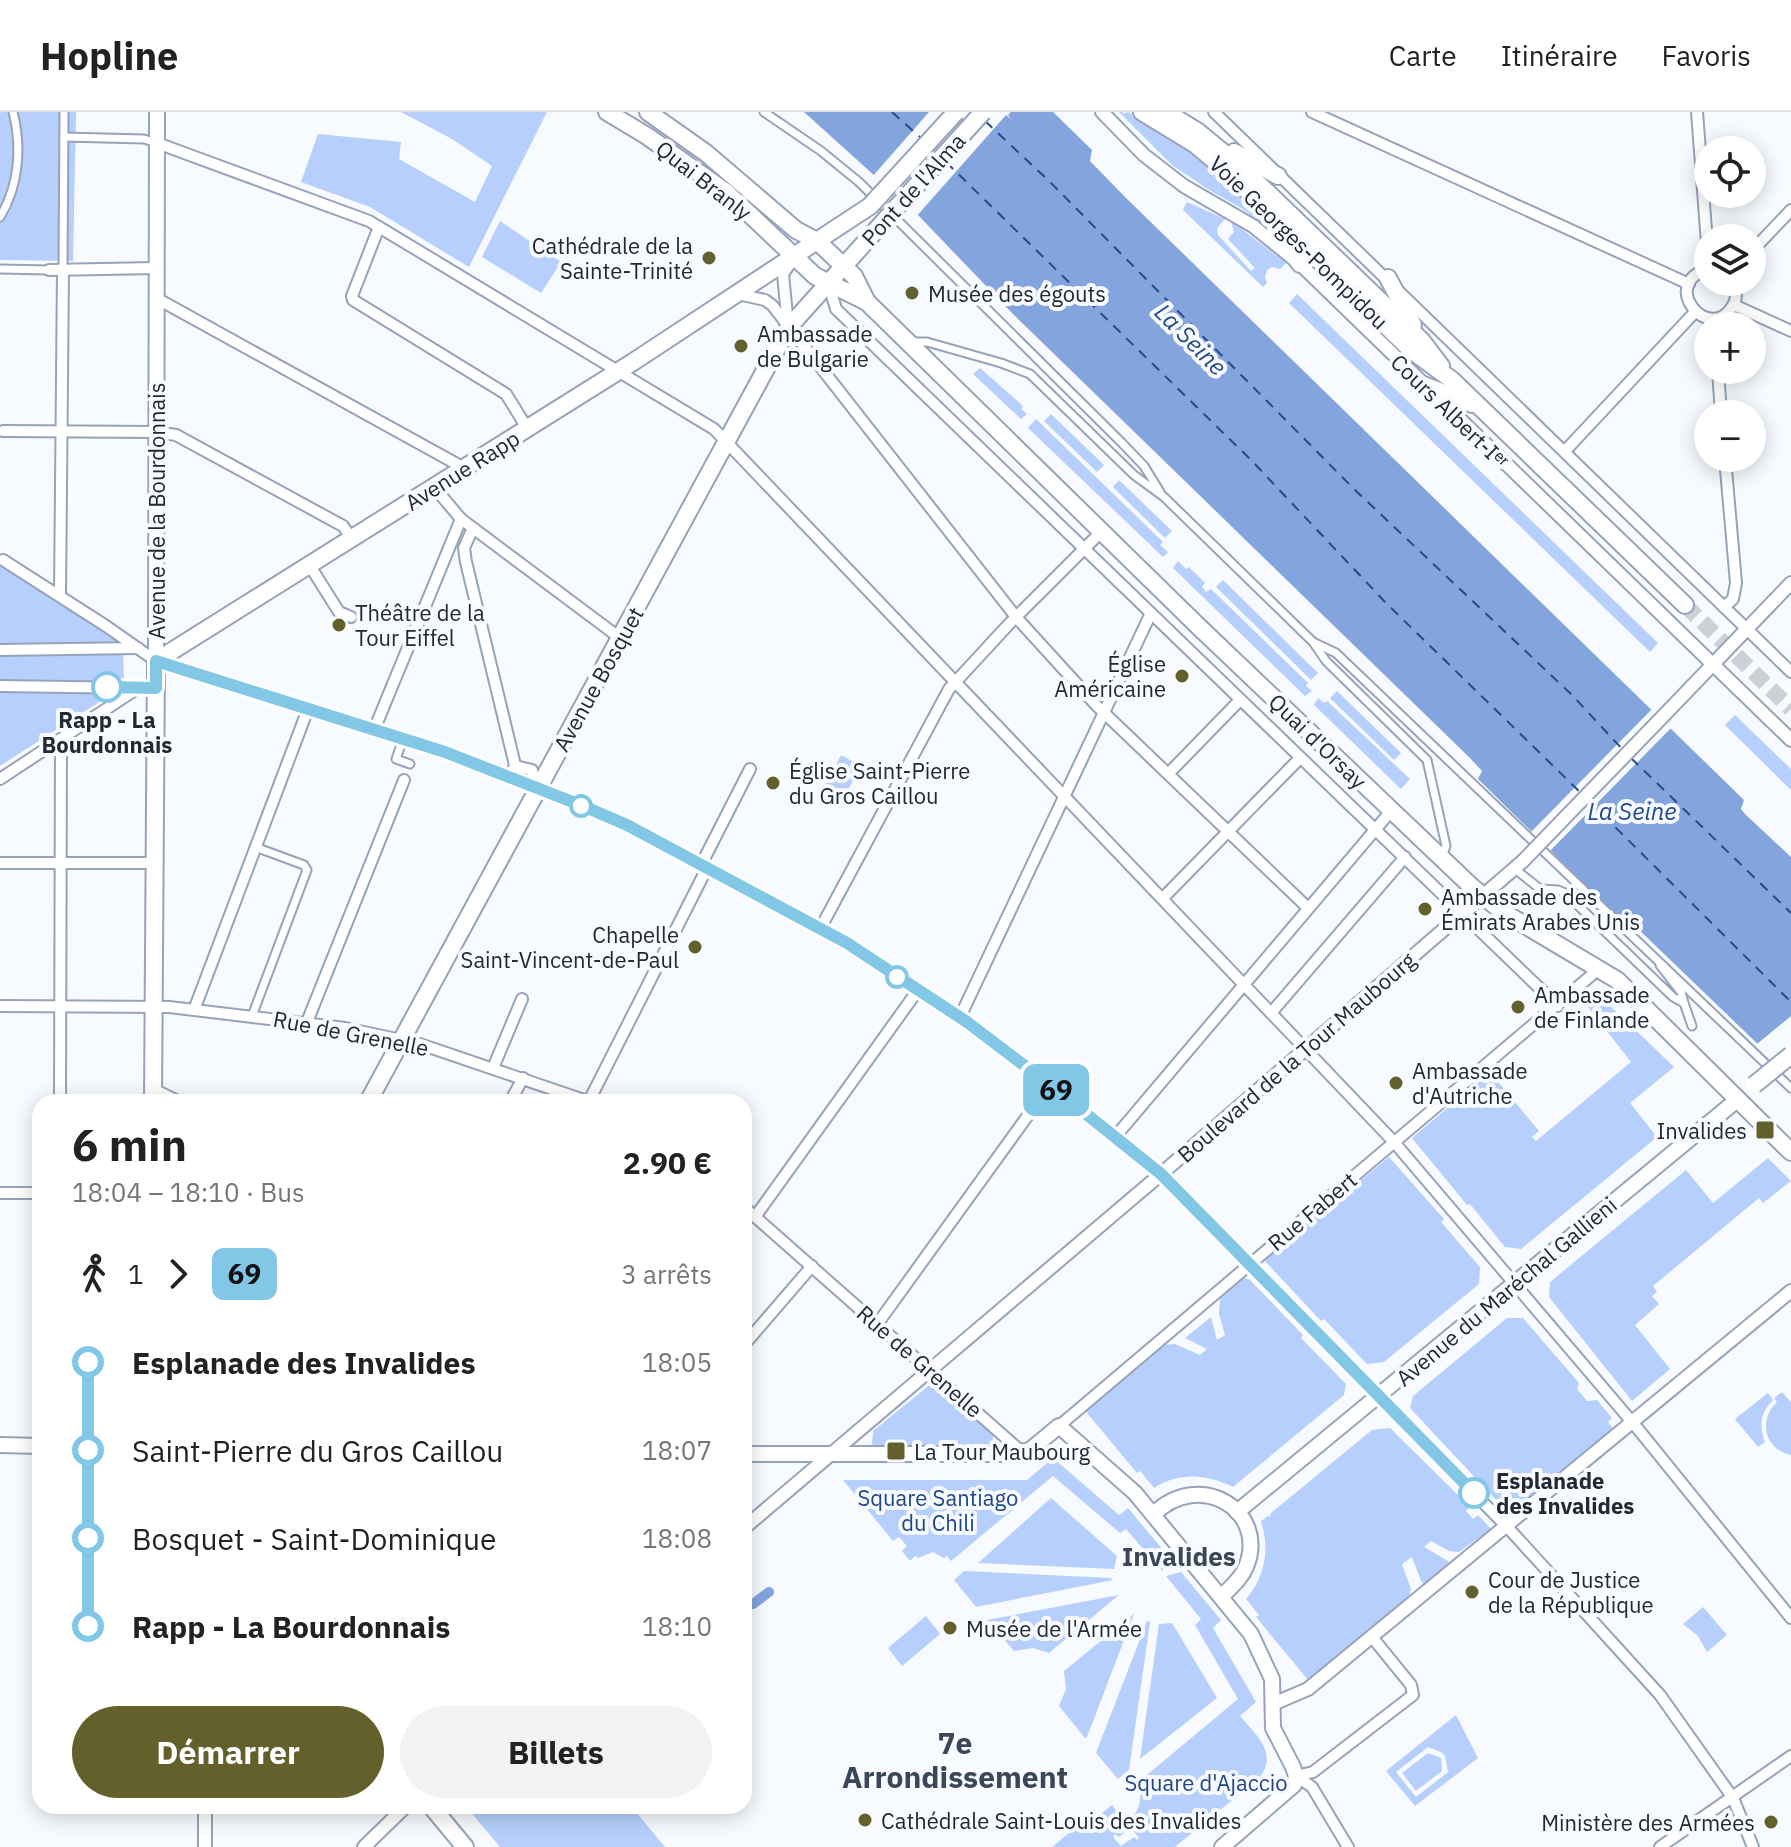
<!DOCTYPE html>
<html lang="fr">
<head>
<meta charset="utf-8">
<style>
  body { margin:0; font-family:"IBM Plex Sans",sans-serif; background:#f2f2f2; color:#222; height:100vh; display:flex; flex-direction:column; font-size:30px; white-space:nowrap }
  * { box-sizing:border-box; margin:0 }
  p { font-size:26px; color:#767676 }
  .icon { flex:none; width:44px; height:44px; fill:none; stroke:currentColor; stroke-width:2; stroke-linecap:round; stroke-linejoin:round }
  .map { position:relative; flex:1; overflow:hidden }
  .side { position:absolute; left:32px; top:982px; width:720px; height:720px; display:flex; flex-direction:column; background:#fff; border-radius:24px; box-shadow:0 4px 20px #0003 }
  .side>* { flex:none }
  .badge { padding:0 16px; border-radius:12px; font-size:28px; line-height:52px }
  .tools { position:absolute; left:1694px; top:24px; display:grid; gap:16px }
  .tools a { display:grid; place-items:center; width:72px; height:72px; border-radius:50%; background:#fff; box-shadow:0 4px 20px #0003; font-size:40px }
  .map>.badge { position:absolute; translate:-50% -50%; box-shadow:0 0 0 4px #fff }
  .legs { display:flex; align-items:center; gap:12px; height:88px; padding:0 40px; font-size:26px }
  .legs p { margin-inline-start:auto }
  .headline { display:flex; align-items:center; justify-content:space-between; height:136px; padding:0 40px }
  h1 { font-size:44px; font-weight:800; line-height:60px }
  .action { display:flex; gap:16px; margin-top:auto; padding:16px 40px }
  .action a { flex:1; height:92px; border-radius:48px; background:#63602c; color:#fff; font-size:32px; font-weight:800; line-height:92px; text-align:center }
  .action a+a { background:#f2f2f2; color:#222 }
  ul { padding:0 40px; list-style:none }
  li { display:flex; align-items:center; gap:28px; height:88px; font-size:30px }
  li i { display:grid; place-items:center; width:12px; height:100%; margin:0 10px; background:currentColor }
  li i::after { content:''; width:20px; height:20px; margin:-10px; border:6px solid; border-radius:50%; background:#fff }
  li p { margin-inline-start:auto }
  li:first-child i { background:linear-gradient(#0000 50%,currentColor 0) }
  li:last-child i { background:linear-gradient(currentColor 50%,#0000 0) }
  header { display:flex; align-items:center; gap:48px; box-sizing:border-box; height:112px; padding:0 40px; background:#fff; border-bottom:2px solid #e0e0e0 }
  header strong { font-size:38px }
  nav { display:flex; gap:44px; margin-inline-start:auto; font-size:28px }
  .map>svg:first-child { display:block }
  .green { fill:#b6cffc; fill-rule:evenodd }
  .water { fill:#84a4dd }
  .pier { fill:#f7faff }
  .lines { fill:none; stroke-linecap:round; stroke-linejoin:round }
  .canal { stroke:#84a4dd; stroke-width:10 }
  .ferry { stroke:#25498d; stroke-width:2; stroke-dasharray:10 8; stroke-linecap:butt }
  .primary-tunnel { stroke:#cdd0d6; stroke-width:16; stroke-dasharray:16 8; stroke-linecap:butt }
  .pedestrian-casing { stroke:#97a3b9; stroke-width:11 }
  .minor-casing { stroke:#97a3b9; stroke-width:14 }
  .tertiary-casing { stroke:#97a3b9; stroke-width:16 }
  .secondary-casing { stroke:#97a3b9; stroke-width:18 }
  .primary-casing { stroke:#97a3b9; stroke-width:20 }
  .pedestrian { stroke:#fff; stroke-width:7 }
  .minor { stroke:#fff; stroke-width:10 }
  .tertiary { stroke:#fff; stroke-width:12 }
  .secondary { stroke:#fff; stroke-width:14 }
  .primary { stroke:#fff; stroke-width:16 }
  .tertiary-bridge-casing { stroke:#97a3b9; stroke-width:16; stroke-linecap:butt }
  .primary-bridge-casing { stroke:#97a3b9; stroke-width:20; stroke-linecap:butt }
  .tertiary-bridge { stroke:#fff; stroke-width:12 }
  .primary-bridge { stroke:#fff; stroke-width:16 }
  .line-1-casing { stroke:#fff; stroke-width:18 }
  .line-1 { stroke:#82c8e6; stroke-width:12 }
  .poi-dot { fill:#63602c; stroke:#f7faff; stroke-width:3 }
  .stop-1-dot { fill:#fff; stroke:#82c8e6; stroke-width:4 }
  .labels { text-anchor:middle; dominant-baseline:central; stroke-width:8; stroke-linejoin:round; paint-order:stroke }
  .street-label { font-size:22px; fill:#232831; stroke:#f7faff }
  .poi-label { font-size:22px; fill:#232831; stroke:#f7faff; text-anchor:start }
  .stop-label { font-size:22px; font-weight:bold; fill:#232831; stroke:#f7faff }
  .park-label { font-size:22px; fill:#204487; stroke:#f7faff }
  .water-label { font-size:24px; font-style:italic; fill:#25498d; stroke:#f7faff }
  .quarter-label { font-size:26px; font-weight:bold; fill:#3b4659; stroke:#f7faff }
  .district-label { font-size:30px; font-weight:bold; fill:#3b4659; stroke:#f7faff }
</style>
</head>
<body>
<header>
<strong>Hopline</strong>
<nav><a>Carte</a><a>Itinéraire</a><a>Favoris</a></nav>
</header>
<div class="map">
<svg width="1791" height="1735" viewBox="0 0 1791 1735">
  <rect width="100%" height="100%" fill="#f7faff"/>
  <g class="green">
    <path d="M0,0H76L73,149L0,148Z"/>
    <path d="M401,0H547L469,155L370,95L301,70L318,22L401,30L399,47L475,90L492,54L452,27Z"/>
    <path d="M1119,0H1123V2L1128,0L1171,26L1173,24L1222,62L1261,104L1266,114L1241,96L1209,78L1172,53Z"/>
    <path d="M1187,90L1225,107L1217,116L1218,123L1251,159L1255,156L1228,127L1234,120L1231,109L1286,151L1280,157L1272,155L1267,158L1265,165L1267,171L1263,175L1183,98Z"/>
    <path d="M500,109L561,150L541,181L482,145Z"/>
    <path d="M1297,182L1658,531L1650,540L1289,191Z"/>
    <path d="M980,256L1023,294L1021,297L1027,302L1021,307L973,262Z"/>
    <path d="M1051,302L1104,353L1097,360L1044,309Z"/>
    <path d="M1036,307L1163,430L1160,433L1168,440L1163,445L1028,316Z"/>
    <path d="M1119,368L1172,419L1165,426L1113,375Z"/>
    <path d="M1178,449L1186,457L1189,455L1205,471L1202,475L1206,480L1211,477L1308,571L1306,574L1312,579L1305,584L1173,456Z"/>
    <path d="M0,454L123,532L124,574L0,654Z"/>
    <path d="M1223,468L1318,561L1311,568L1216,475Z"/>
    <path d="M1337,579L1401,641L1394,648L1330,586Z"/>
    <path d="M1318,586L1324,591L1327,589L1410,667L1401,677L1314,593Z"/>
    <path d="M1735,603L1791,657V678L1725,613Z"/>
    <path d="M841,643L861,654L842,689L822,679Z"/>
    <path d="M1597,881L1674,955L1630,991L1657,1025L1521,1137L1505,1135L1470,1092L1467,1093L1412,1026L1490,960L1539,1019L1532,1025L1536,1029L1631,950L1585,891Z"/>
    <path d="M1389,1045L1444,1107L1441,1110L1480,1155L1479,1172L1384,1250L1367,1252L1324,1207L1321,1209L1264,1148Z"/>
    <path d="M1768,1046L1791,1069L1763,1091L1759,1086L1653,1174L1657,1180L1652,1184L1659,1192L1635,1213L1670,1257L1632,1289L1549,1185L1550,1170L1686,1058L1713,1091Z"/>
    <path d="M1244,1166L1249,1167L1303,1223L1301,1226L1346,1272L1344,1283L1233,1375C1206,1362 1180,1360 1154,1376L1140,1359L1137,1361L1087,1301V1297L1164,1233L1175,1232L1200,1243L1207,1237L1185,1226L1211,1205L1217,1228L1225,1223L1219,1202L1220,1187Z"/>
    <path d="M1507,1206H1523L1579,1271L1577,1277L1587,1289L1597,1288L1612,1306L1608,1310L1614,1318L1510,1403L1410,1296L1413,1284Z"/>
    <path d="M932,1271L938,1273L993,1321V1331L984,1336L878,1335L872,1332L873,1319Z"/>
    <path d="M1782,1280L1791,1290V1343C1764,1337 1758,1308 1777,1290L1774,1286Z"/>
    <path d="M1768,1281L1773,1288C1760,1301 1759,1314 1765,1330L1758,1335L1735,1307Z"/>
    <path d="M1390,1316L1470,1395L1466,1399L1473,1407L1478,1403L1491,1417L1459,1440L1449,1439L1431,1429L1424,1435L1448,1449L1449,1452L1424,1472L1421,1469L1412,1445L1402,1452L1411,1477L1409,1484L1308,1568L1256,1505L1259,1503L1246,1487C1265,1465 1270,1438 1261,1409L1268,1404L1270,1405L1271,1401L1372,1318Z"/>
    <path d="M1053,1346L1119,1403L1128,1396L1169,1445L1162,1459L1126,1417L1120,1421L1053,1364L951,1449L947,1444L944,1446L933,1440L918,1446L915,1444L910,1449L902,1439L907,1434L899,1425L893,1429L843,1368H1027Z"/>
    <path d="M1051,1386L1117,1444L1114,1457L978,1451Z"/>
    <path d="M964,1459L1110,1466L1113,1468L976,1495L954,1468Z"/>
    <path d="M1181,1460L1221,1508L1213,1516L1256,1590L1240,1604C1256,1623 1279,1641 1259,1666L1175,1735H1052L1093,1701L1097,1705L1112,1693L1124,1708L1121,1710L1127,1718L1119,1725L1115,1722L1113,1725L1121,1734L1134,1725L1137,1728L1139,1726L1128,1712L1134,1707L1132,1705C1141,1696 1143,1681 1136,1672L1238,1587L1195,1513L1201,1507L1166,1464Z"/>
    <path d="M1119,1483L1049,1541L1033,1536L1014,1539L987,1508Z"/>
    <path d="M1703,1495L1727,1523L1707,1540L1698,1524L1683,1512Z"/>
    <path d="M1134,1502L1087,1625L1085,1626L1059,1594L1066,1577L1064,1559Z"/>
    <path d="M926,1504L940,1522L902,1554L888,1536Z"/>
    <path d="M1147,1509L1150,1510L1129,1658L1118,1667L1096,1641Z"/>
    <path d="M1172,1511L1217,1586L1140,1647L1159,1512Z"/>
    <path d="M1456,1603L1478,1646L1415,1694L1386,1659ZM1428,1635L1441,1640L1445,1644L1448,1660L1416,1685L1396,1660Z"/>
    <path d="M1428,1641L1441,1646L1442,1659L1416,1679L1402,1661Z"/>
    <path d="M472,1694H631L665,1735H500L468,1697Z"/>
  </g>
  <path class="water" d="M804,0H1053L1092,38L1090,49L1124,84L1744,688L1741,697L1745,702L1791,745V964L1634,813L1625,812L1478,667L1482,659L1470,646L1013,202L917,102Z"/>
  <g class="pier">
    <path d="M929,0H1011L1008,3L1011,7L1006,3L915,106L872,65Z"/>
    <path d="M1654,595L1673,614L1547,742L1528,723Z"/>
    <path d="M1791,904V968L1751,931L1753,930L1757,932Z"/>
  </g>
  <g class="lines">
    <path class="canal" d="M753,1492L769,1480"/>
    <g class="ferry">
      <path d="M892,0L921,26"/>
      <path d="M985,9L1048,68L1355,378L1572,583L1624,639"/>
      <path d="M946,50L1252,349L1386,491L1582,682"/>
      <path d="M1631,646L1791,801"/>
      <path d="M1590,690L1791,890"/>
    </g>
    <path class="primary-tunnel" d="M1685,493L1791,597"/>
    <g class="pedestrian-casing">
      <g id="pedestrian">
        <path d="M764,0L821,39L859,70L1122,331L1144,354L1160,380"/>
        <path d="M64,25L144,27L157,31"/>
        <path d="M0,105C19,74 22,35 13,0"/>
        <path d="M0,157L49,158"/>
        <path d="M63,158L64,0"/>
        <path d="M914,230H927L1001,251L1030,262L1134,363L1164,385L1313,530L1326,549L1427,648L1446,734L1442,745"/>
        <path d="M1315,531L1336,541L1791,976"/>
        <path d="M403,627L396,647L410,652"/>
        <path d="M1515,757L1540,777L1558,778L1565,781L1673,885L1684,891L1681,880L1660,853"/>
        <path d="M1684,891L1692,914"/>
        <path d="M252,904L307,758L304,753L255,735"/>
      </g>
    </g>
    <g class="minor-casing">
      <g id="minor">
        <path d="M1214,0L1791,560"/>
        <path d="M1312,0L1689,172"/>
        <path d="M1697,0L1708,144"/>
        <path d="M157,31L369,109L714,317L1394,1030L1638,1317L1791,1506"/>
        <path d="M379,115L352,184L353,188L506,282L527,316"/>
        <path d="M1752,139L1791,98"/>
        <path d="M1708,157C1658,172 1709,232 1732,195C1738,187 1736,179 1733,170"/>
        <path d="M49,158L156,156"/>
        <path d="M828,170L836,197L1558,894"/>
        <path d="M738,182L765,188L772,193L1016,505L1097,594L1308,796"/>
        <path d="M156,186L464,356"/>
        <path d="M1734,193L1791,219"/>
        <path d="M788,214L783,162L792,149"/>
        <path d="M1718,258L1721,302"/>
        <path d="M3,319L156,320L176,323L343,414L352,427"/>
        <path d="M1565,339L1695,200"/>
        <path d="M434,375L461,407L620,526"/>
        <path d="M473,416L464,436L466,450L514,649L515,654L509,666"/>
        <path d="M3,448L106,514L156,549L445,640L627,713L847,831L967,910L1050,973L1161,1062L1511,1419L1660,1583L1733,1686L1753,1735"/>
        <path d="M310,454L339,500L351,505"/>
        <path d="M60,483L63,158"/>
        <path d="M1724,495L1733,487L1736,471L1725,346"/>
        <path d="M0,538L138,536"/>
        <path d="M0,574L138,576"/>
        <path d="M374,618L461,407"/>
        <path d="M515,654L532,658L537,676"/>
        <path d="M1169,661L1240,588"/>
        <path d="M0,667L138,576"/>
        <path d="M0,751H153"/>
        <path d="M701,753L750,657"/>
        <path d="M1163,786L1300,646"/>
        <path d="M820,817L949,577L1009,512L1102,419"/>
        <path d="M0,894L169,895L345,916L420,932L590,990"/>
        <path d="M194,898L308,597"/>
        <path d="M1271,901L1405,745"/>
        <path d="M960,905L1151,501"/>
        <path d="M307,910L404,668"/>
        <path d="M493,956L522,887"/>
        <path d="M153,977L180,990"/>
        <path d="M589,989L707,756"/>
        <path d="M60,990L61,627"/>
        <path d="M510,990L523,966"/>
        <path d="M1115,1025L1391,699"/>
        <path d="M0,1081H40"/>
        <path d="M744,1095L1023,1341"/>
        <path d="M755,1105L918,878"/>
        <path d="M878,1211L1050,973"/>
        <path d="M744,1233L812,1154"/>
        <path d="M1059,1314L1600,856"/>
        <path d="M1296,1664L1313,1660L1413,1583L1411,1573L1372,1525"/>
        <path d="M1296,1664L1312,1675L1348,1735"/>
        <path d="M1660,1735L1791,1644"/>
      </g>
    </g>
    <g class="tertiary-casing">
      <g id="tertiary">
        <path d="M1102,0L1144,43L1184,74L1253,114L1300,152L1791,628"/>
        <path d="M1670,597L1791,471"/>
        <path d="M744,1416L1161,1062L1523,749"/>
        <path d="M1273,1592L1308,1577L1791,1179"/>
        <path d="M205,1694V1735"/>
        <path d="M364,1735L406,1694"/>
      </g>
    </g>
    <g class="secondary-casing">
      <g id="secondary">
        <path d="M156,549L157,0"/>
        <path d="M0,1333L40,1334"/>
        <path d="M744,1342H1008L1030,1338L1059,1314L1135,1381L1251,1522L1272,1567L1273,1616L1293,1655L1296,1664L1294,1673L1222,1735"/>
        <path d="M1237,1400L1737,988"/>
        <path d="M1154,1402C1199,1357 1269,1398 1246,1455C1241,1467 1231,1475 1222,1484"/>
      </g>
    </g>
    <g class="primary-casing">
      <g id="primary">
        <path d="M607,0L647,24L726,80L815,164L867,190L1198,514L1472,775L1503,800L1617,868L1791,1040"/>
        <path d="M648,0L706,41L796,118L817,129L854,164L867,190"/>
        <path d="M1142,0L1196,33L1227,59L1411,238L1452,268L1685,493"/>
        <path d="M1166,0L1197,19L1242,56L1422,229L1441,254"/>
        <path d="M1234,40L1278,64"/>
        <path d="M1275,115L1300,152"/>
        <path d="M1388,166L1413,213"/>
        <path d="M1421,272L1472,292"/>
        <path d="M153,990L156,549L633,250L870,94"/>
        <path d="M368,990L788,216L886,107"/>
        <path d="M431,1694L465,1735"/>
      </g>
    </g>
    <use href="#pedestrian" class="pedestrian"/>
    <use href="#minor" class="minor"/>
    <use href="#tertiary" class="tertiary"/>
    <use href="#secondary" class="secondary"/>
    <use href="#primary" class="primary"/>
    <g class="tertiary-bridge-casing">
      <path id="tertiary-bridge" d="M1523,749L1670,597"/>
    </g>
    <g class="primary-bridge-casing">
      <g id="primary-bridge">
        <path d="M870,94L956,0"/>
        <path d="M886,107L983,0"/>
        <path d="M1754,973L1791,943"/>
      </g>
    </g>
    <use href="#tertiary-bridge" class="tertiary-bridge"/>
    <use href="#primary-bridge" class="primary-bridge"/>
  </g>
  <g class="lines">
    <g class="line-1-casing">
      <path id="line-1" d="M107,575L156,576V549L445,640L583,694L627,713L847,831L967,910L1050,973L1161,1062L1474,1381"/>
    </g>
    <use href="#line-1" class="line-1"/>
  </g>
  <g class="poi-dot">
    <circle cx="709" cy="146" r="8"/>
    <circle cx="912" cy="181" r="8"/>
    <circle cx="741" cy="234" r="8"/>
    <circle cx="339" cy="513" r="8"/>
    <circle cx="1182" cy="564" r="8"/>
    <circle cx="773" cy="671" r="8"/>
    <circle cx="1425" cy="797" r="8"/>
    <circle cx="695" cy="835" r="8"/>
    <circle cx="1518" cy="895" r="8"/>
    <circle cx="1396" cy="971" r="8"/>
    <rect x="1755" y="1008" width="20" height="20" rx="4"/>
    <rect x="886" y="1329" width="20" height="20" rx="4"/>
    <circle cx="1472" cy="1480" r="8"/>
    <circle cx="950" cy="1516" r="8"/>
    <circle cx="865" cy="1708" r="8"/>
    <circle cx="1771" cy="1710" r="8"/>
  </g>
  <g class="stop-1-dot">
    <circle cx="107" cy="575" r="14"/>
    <circle cx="581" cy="694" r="10"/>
    <circle cx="897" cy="865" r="10"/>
    <circle cx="1474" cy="1381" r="14"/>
  </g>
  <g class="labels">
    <g class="street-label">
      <text transform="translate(704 68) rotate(38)">Quai Branly</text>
      <text transform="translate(913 77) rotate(-48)">Pont de l'Alma</text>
      <text transform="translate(1299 130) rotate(44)">Voie Georges-Pompidou</text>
      <text transform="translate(1450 299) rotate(44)">Cours Albert-Iᵉʳ</text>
      <text transform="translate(462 358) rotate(-32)">Avenue Rapp</text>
      <text transform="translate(156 399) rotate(-90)">Avenue de la Bourdonnais</text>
      <text transform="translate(598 567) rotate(-61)">Avenue Bosquet</text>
      <text transform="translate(1318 629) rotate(44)">Quai d'Orsay</text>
      <text transform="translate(351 921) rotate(11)">Rue de Grenelle</text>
      <text transform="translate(1296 945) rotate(-41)">Boulevard de la Tour Maubourg</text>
      <text transform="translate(1312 1099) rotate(-40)">Rue Fabert</text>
      <text transform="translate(1506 1179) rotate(-40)">Avenue du Maréchal Gallieni</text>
      <text transform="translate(920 1249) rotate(41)">Rue de Grenelle</text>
    </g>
    <g class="poi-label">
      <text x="693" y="133" text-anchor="end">Cathédrale de la<tspan x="693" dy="25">Sainte-Trinité</tspan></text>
      <text x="928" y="181">Musée des égouts</text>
      <text x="757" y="221">Ambassade<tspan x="757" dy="25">de Bulgarie</tspan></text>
      <text x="355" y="500">Théâtre de la<tspan x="355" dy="25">Tour Eiffel</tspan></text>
      <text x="1166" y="551" text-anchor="end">Église<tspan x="1166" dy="25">Américaine</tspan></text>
      <text x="789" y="658">Église Saint-Pierre<tspan x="789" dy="25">du Gros Caillou</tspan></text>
      <text x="1441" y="784">Ambassade des<tspan x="1441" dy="25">Émirats Arabes Unis</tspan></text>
      <text x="679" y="822" text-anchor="end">Chapelle<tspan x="679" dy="25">Saint-Vincent-de-Paul</tspan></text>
      <text x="1534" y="882">Ambassade<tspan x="1534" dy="25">de Finlande</tspan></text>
      <text x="1412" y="958">Ambassade<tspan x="1412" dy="25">d'Autriche</tspan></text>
      <text x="1747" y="1018" text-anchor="end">Invalides</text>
      <text x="914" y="1339">La Tour Maubourg</text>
      <text x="1488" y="1467">Cour de Justice<tspan x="1488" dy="25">de la République</tspan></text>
      <text x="966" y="1516">Musée de l'Armée</text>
      <text x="881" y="1708">Cathédrale Saint-Louis des Invalides</text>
      <text x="1755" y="1710" text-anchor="end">Ministère des Armées</text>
    </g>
    <g class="stop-label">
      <text x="107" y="607">Rapp - La<tspan x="107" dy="25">Bourdonnais</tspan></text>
      <text x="1496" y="1368" text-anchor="start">Esplanade<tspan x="1496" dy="25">des Invalides</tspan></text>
    </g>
    <g class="park-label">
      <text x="938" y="1385">Square Santiago<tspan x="938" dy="25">du Chili</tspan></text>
      <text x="1206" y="1670">Square d'Ajaccio</text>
    </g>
    <g class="water-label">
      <text transform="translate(1191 227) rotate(45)">La Seine</text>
      <text x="1632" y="699">La Seine</text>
    </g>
    <g class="quarter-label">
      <text x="1179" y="1444">Invalides</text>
    </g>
    <g class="district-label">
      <text x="955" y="1630">7e<tspan x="955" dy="34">Arrondissement</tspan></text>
    </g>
  </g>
</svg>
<div class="tools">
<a><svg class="icon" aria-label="locate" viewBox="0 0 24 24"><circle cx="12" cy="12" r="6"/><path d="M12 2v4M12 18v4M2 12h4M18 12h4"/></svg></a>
<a><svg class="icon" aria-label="layers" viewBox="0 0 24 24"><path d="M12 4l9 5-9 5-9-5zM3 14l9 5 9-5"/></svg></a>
<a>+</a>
<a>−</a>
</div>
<b class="badge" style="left:1056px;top:978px;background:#82c8e6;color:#111">69</b>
<section class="side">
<div class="headline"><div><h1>6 min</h1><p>18:04 – 18:10 · Bus</p></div><b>2.90 €</b></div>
<div class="legs"><svg class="icon" aria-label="walk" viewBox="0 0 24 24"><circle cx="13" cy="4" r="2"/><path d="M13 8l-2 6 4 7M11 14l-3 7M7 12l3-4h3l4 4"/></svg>1<svg class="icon" aria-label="forward" viewBox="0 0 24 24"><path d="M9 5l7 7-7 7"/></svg><b class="badge" style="background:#82c8e6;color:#111">69</b><p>3 arrêts</p></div>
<ul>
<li><i style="color:#82c8e6"></i><b>Esplanade des Invalides</b><p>18:05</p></li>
<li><i style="color:#82c8e6"></i><span>Saint-Pierre du Gros Caillou</span><p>18:07</p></li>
<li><i style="color:#82c8e6"></i><span>Bosquet - Saint-Dominique</span><p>18:08</p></li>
<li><i style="color:#82c8e6"></i><b>Rapp - La Bourdonnais</b><p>18:10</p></li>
</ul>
<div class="action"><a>Démarrer</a><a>Billets</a></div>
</section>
</div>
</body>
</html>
